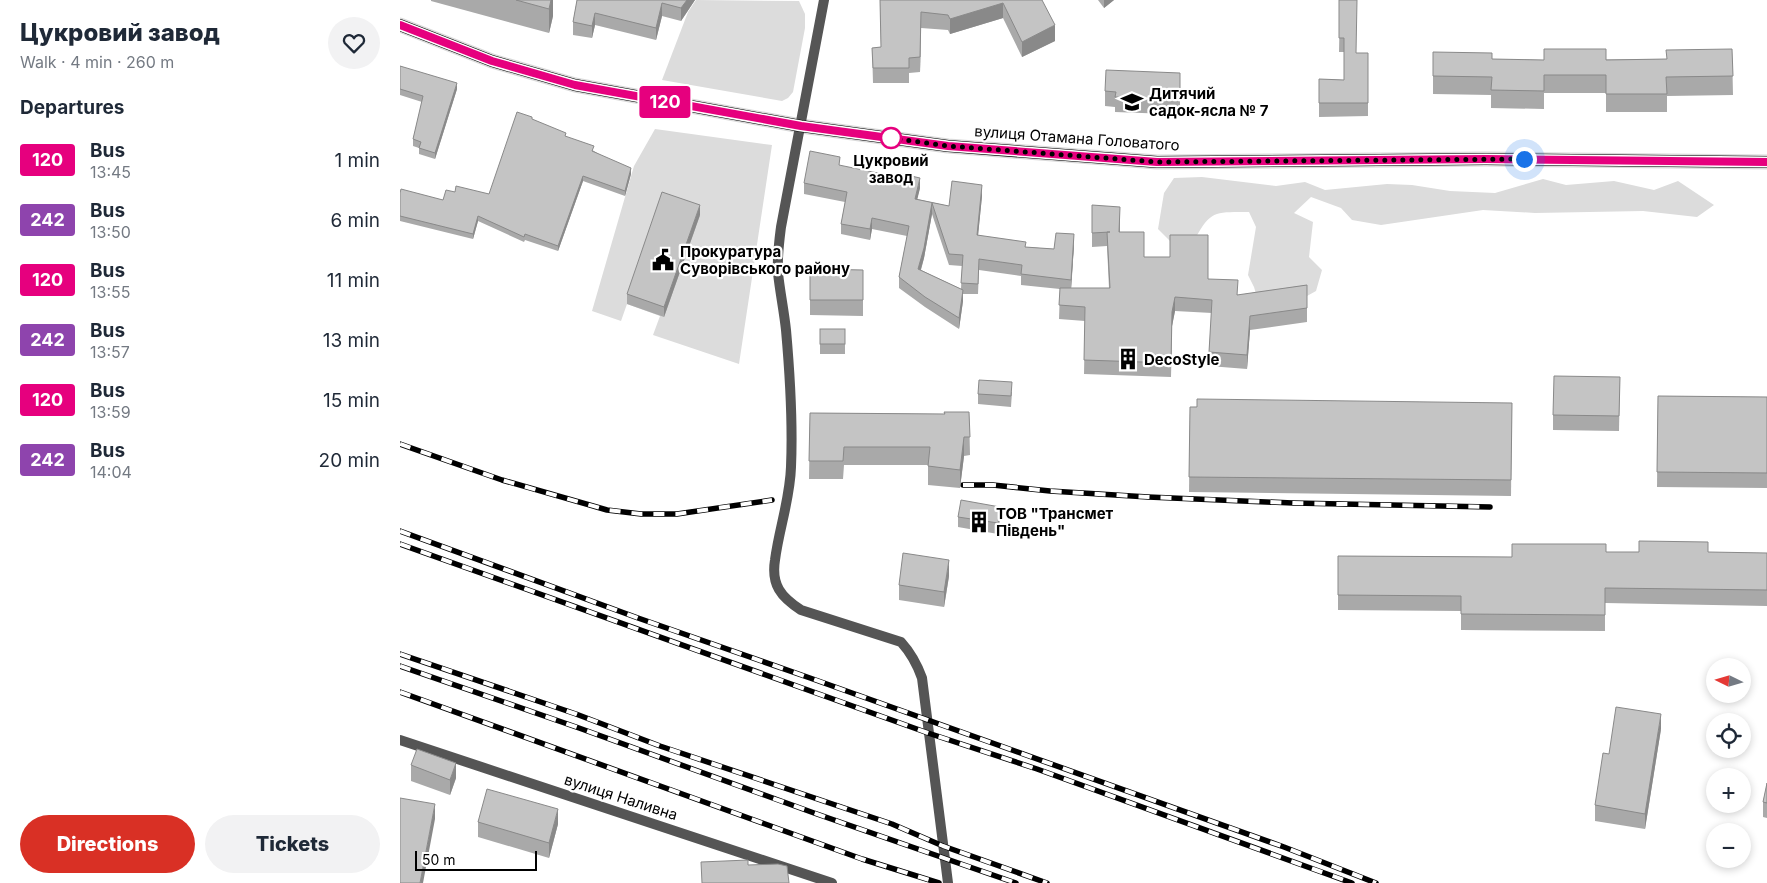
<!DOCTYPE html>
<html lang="en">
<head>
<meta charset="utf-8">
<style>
  body { margin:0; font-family:Inter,sans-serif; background:#f2f2f3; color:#1f2937; height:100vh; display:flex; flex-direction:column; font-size:19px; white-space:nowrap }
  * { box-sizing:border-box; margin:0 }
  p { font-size:16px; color:#747a83 }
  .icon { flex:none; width:28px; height:28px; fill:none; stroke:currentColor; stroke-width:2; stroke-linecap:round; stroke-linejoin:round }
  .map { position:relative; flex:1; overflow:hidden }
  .panel { display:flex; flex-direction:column; background:#fff; width:400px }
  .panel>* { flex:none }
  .badge { padding:0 10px; border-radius:4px; font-size:18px; line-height:32px }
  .needle { width:32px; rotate:275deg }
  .buttons { position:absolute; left:1306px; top:658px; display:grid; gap:10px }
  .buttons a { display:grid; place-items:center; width:45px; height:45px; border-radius:50%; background:#fff; box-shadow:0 2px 8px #0003; font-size:25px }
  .scale { position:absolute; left:15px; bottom:12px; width:122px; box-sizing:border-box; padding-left:5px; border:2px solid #000; border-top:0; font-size:14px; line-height:18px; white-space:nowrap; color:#000; -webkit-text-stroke:4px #fff; paint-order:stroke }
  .you { position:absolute; width:25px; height:25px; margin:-12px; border:4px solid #fff; border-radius:50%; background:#1a73e8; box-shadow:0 0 0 8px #1a73e833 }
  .map>.badge { position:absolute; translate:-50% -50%; box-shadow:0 0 0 2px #fff }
  h2 { padding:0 20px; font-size:19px; line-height:45px }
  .round { display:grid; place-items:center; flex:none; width:52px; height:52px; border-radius:26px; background:#f2f2f3 }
  .head { display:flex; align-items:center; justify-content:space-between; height:85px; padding:0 20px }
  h1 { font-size:24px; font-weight:800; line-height:38px }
  .button { display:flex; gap:10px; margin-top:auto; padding:10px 20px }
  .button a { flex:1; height:58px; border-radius:30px; background:#d93025; color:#fff; font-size:20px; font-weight:800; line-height:58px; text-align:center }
  .button a+a { background:#f2f2f3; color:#1f2937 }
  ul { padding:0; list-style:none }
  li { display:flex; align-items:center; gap:15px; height:60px; padding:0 20px }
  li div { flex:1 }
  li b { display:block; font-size:19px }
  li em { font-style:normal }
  li .badge { min-width:55px; font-weight:700; text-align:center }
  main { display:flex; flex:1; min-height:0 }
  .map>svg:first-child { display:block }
  .green { fill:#dcdcdc }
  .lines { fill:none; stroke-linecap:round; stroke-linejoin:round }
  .primary-casing { stroke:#dbdbdb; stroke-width:15 }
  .minor { stroke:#555; stroke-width:10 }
  .primary { stroke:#000; stroke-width:12 }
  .rail-casing { stroke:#000; stroke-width:5.5 }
  .rail { stroke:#fff; stroke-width:4; stroke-dasharray:11; stroke-linecap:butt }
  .wall { fill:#a9a9a9; fill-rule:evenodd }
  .shaded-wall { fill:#898989 }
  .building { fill:#c4c4c4; stroke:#898989 }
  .line-casing { stroke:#fff; stroke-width:11 }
  .line { stroke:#e6007e; stroke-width:8 }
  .walk { stroke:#000; stroke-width:5; stroke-dasharray:0 9 }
  .stop-dot { fill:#fff; stroke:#e6007e; stroke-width:2.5 }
  .labels { text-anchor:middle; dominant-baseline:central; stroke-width:4.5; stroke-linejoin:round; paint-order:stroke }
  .poi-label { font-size:15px; font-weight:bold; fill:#000; stroke:#fff; text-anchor:start }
  .street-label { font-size:15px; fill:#000; stroke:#fff }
  .stop-label { font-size:15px; font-weight:bold; fill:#000; stroke:#fff }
</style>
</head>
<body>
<main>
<section class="panel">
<div class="head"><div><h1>Цукровий завод</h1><p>Walk · 4 min · 260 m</p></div><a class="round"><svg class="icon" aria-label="heart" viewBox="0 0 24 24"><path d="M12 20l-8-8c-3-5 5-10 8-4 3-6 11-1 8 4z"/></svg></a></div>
<h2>Departures</h2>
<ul>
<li><span class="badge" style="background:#e6007e;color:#fff">120</span><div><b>Bus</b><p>13:45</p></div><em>1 min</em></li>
<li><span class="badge" style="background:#8e44ad;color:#fff">242</span><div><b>Bus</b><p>13:50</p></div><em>6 min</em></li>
<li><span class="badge" style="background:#e6007e;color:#fff">120</span><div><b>Bus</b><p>13:55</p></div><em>11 min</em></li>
<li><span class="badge" style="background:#8e44ad;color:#fff">242</span><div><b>Bus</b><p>13:57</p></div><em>13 min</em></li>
<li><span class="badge" style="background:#e6007e;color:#fff">120</span><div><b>Bus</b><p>13:59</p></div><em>15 min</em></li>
<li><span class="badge" style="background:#8e44ad;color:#fff">242</span><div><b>Bus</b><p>14:04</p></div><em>20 min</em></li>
</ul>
<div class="button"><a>Directions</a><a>Tickets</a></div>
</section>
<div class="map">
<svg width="1367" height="883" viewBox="0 0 1367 883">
  <rect width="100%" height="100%" fill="#fff"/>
  <g class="green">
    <path d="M296,0L399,1L405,14V28L393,92L388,98L382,101L262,80L288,12Z"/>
    <path d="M255,129L372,145L339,364L253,335L260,316L227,304L221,321L192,311L234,166Z"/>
    <path d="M802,177L876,186L905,182L925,190L987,184L1012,185L1050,191L1095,193L1143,179L1166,185L1214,181L1254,190L1278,181L1314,205L1297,217L1243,211L1135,213L1083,210L981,225L952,220L941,208L911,197L894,213L913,222L909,257L922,270L916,291L898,301L861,311L854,287L848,275L856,227L849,212C814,212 810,210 793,243L774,245L758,229L764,193L774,178Z"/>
  </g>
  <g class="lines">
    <g class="primary-casing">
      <path id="primary" d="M0,25L92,61L175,85L401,126L548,146L757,162L1086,159L1367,162"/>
    </g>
    <g class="minor">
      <path d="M424,0L381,227C379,243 377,257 378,273C380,292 384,311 386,330C390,375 393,421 391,467C390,499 379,529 375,560C371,585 381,597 401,610L501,642C511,653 517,664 522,678L548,883"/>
      <path d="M0,740L432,883"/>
    </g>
    <use href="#primary" class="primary"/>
    <g class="rail-casing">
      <g id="rail">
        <path d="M0,444L102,480L207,510L241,514H277L372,500"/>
        <path d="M563,485H593L650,491L748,497L893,503L1090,507"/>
        <path d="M0,531L238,618L410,678L884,847L976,883"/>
        <path d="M0,544L528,733L637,769L952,883"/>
        <path d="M0,654L176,714L260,746L492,824L543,846L647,883"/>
        <path d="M0,666L179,728L414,813L616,883"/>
        <path d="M0,692L462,859L539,883"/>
      </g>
    </g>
    <use href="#rail" class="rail"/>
  </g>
  <g class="wall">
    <path d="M31,0H153V16L149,33L31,1Z"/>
    <path d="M177,0H295L281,21L262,16L256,40L195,25L192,38L173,35V22Z"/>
    <path d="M480,0H642L655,41L622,57L603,18L550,34L548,30L521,28L520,72L509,73V83H473L472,48L481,47Z"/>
    <path d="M698,0H714L704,8Z"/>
    <path d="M940,0L956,53H968V116L919,117V79L944,80V52H939Z"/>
    <path d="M1332,49L1333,95L1267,96V112H1206V93H1144V109L1091,108V95L1033,94V52L1092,59L1144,60L1266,59Z"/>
    <path d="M0,66L57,89L35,159L19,154V148L13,146V139L22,102L0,95Z"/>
    <path d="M780,88V109L769,108V114L715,112V107L705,106V91Z"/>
    <path d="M132,120L194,151L231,174L225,196L183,181L158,251L125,240L124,242L78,221L73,239L0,221V193L43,200L55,192L89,194Z"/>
    <path d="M440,166L520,188L517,199L549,206L582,196L578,235L626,247L654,249L674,245L671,288H709L707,246L692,247V205L720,220V232L744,257L808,279L838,295L907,285V322L850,330L847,369L809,366V352L812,313L775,311L772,326L771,377L684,374L685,321L659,319L660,289L621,285V276L579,270L578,294H563V301L559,329L525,307L499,288V277L507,236L472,229L470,240L441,234V224L445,202L404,194V183ZM532,214L549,265L562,266L561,289L521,270L524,258Z"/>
    <path d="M300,215L264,317L227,304V294Z"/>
    <path d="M410,269L463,270V316L410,315Z"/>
    <rect x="420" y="329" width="25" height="25"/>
    <path d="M1220,377L1219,431L1153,430V415Z"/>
    <path d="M612,392L611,407L578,404V394Z"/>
    <path d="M1258,396L1367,397V488L1257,487Z"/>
    <path d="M1112,403L1111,496L789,492L790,407Z"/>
    <path d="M544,412H569L570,455L564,456L560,488L528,485V465H444L443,479H409L410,413L544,414Z"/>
    <path d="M558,517H600L598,534L558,527Z"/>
    <path d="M1206,552L1367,553V606L1205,603V631L1061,630V611L938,610V556L1112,557Z"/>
    <path d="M549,576L544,607L499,600V585Z"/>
    <path d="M1261,729L1245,829L1195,821V805Z"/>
    <path d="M11,765L56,778L50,795L11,781Z"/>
    <path d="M1367,783V818L1363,817V802Z"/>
    <path d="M78,822L158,824L149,858L78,837Z"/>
  </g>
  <g class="shaded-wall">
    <path d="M151,0H153V16L149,33V9Z"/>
    <path d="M287,0H295L281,21V8Z"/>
    <path d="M704,0H714L704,8Z"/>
    <path d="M262,3V16L256,40V28Z"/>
    <path d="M603,3V18L550,34V19Z"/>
    <path d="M521,12V28L520,72V57Z"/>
    <path d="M195,13V25L192,38V26Z"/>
    <path d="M655,25V41L622,57V42Z"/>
    <path d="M57,83V89L35,159V153Z"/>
    <path d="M231,168V174L225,196V191Z"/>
    <path d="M183,176V181L158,251V246Z"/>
    <path d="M520,178V188L515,209V199Z"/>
    <path d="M582,185V196L577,246V235Z"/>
    <path d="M532,203V214L524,258L518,279V269Z"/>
    <path d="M300,205V215L264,317V307Z"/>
    <path d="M720,207V220L719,246V232Z"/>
    <path d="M78,216V221L73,239V234Z"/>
    <path d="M472,218V229L470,240V229Z"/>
    <path d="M674,234V245L671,291V280Z"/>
    <path d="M563,290V301L559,329V318Z"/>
    <path d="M775,297V311L772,326L771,377L772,312Z"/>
    <path d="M850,316V330L847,369V355Z"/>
    <path d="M564,437V456L560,488V470Z"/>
    <path d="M600,507V517L598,534V523Z"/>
    <path d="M549,560V576L544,607V592Z"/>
    <path d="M1261,714V729L1245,829V814Z"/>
    <path d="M56,763V778L50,795V780Z"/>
    <path d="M35,804V819L23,883H20Z"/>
    <path d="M158,809V824L149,858V843Z"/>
  </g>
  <g class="building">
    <path d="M116,0H151L149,9Z"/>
    <path d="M177,0H287L281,8L262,3L256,28L195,13L192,26L173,22Z"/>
    <path d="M480,0H642L655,25L622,42L603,3L550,19L548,15L521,12L520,57L509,58V68H473L472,48L481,47Z"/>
    <path d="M939,0H957L956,53H968V103H919V79L944,80V38H939Z"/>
    <path d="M1144,49H1206V60L1267,59L1266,50L1332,49L1333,76L1266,77L1267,94H1206V75H1144V91L1091,90L1092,77L1033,76V52L1092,53V59L1144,60Z"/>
    <path d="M0,66L57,83L35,153L19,148L21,142L13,139L23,96L0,89Z"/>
    <path d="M706,70L780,73V93H769V99L715,97L716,92L705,91Z"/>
    <path d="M117,112L132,117V119L166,133L165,136L194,146L192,151L231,168L225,191L183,176L158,246L125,234L124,237L78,216L73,234L0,216V193L1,189L43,200L46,190L55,192L56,186L89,194Z"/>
    <path d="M410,151L440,157L439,165L497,177L498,173L520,178L515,199L549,206L552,181L582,185L577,235L626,242L625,247L654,249L656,233L674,234L671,280L621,274L622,265L579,259L578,284L561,283L563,255L549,254L532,203L524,248L518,269L563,290L559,318L525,297L499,277L509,226L472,218L470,229L441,224L447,192L404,183Z"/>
    <path d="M262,192L300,205L264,307L227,294Z"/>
    <path d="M692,205L720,207L719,232H744V257H770V235H808V279L838,280L837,295L907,285V308L850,316L847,355L809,352L812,300L775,297L772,312L771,363L684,360L685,307L659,305L660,288H710L707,232H710L692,233Z"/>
    <path d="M410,269L463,270V300H410Z"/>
    <rect x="420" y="329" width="25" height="15"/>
    <path d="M1154,376L1220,377L1219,416L1153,415Z"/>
    <path d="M579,380L612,382L611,396L578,394Z"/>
    <path d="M1258,396L1367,397V473L1257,472Z"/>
    <path d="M797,399L1112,403L1111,480L789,477L790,407H797Z"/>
    <path d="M544,412H569L570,437H564L560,470L528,466L530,447H444L443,461H409L410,413L545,414Z"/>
    <path d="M561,500L600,507L598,523L558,517Z"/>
    <path d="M1239,541L1308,542V552L1367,553V590L1205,588V615L1061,614V596L938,595V556L1112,557V544H1206V552H1239Z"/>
    <path d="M503,553L549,560L544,592L499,585Z"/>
    <path d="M1216,707L1261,714L1245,814L1195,805L1203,753L1209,754Z"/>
    <path d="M17,749L56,763L50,780L11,765Z"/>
    <path d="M1367,783V803L1363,802Z"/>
    <path d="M87,789L158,809L149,843L78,822Z"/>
    <path d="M0,798L35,804L20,883H0Z"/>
    <path d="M348,860V865L378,864L387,866L389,883H302L301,862Z"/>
  </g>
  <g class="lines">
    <g class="line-casing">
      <path id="line" d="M0,25L92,61L175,85L401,126L548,146L757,162L1086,159L1367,162"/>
    </g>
    <use href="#line" class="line"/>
    <path class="walk" d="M491,138L548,146L757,162L1124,159"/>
  </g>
  <defs>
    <g id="school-bare" transform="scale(1.725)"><path d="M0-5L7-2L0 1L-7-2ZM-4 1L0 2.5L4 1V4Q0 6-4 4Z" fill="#000" stroke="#fff" stroke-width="2.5" paint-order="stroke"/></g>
    <g id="civic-bare" transform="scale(1.725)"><path d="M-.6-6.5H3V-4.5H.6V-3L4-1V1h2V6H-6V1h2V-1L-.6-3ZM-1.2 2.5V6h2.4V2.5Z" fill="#000" stroke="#fff" stroke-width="2.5" paint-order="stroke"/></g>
    <g id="building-bare" transform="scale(1.725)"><path d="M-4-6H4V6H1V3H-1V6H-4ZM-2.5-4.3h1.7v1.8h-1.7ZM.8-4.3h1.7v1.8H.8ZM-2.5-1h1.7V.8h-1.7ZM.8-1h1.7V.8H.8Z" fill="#000" stroke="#fff" stroke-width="2.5" paint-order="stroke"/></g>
  </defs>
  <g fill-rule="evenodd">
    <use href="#school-bare" x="732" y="102"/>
    <use href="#civic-bare" x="263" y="260"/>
    <use href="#building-bare" x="728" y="359"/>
    <use href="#building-bare" x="579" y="522"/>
  </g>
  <circle class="stop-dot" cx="491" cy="138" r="10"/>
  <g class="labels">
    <g class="poi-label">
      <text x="749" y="93">Дитячий<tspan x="749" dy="17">садок-ясла № 7</tspan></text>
      <text x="280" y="251">Прокуратура<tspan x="280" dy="17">Суворівського району</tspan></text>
      <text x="744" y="359">DecoStyle</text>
      <text x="596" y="513">ТОВ "Трансмет<tspan x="596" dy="17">Південь"</tspan></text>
    </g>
    <g class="street-label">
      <text transform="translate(677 138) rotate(4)">вулиця Отамана Головатого</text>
      <text transform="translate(221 797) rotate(18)">вулиця Наливна</text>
    </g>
    <g class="stop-label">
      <text x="491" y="160">Цукровий<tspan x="491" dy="17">завод</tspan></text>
    </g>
  </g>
</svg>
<div class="buttons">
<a><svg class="needle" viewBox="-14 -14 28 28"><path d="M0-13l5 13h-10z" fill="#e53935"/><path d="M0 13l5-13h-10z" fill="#747a83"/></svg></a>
<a><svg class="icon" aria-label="locate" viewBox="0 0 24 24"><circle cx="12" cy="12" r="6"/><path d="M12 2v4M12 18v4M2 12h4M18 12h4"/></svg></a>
<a>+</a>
<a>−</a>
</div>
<div class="scale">50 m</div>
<div class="you" style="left:1124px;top:159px"></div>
<b class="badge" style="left:265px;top:102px;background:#e6007e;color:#fff">120</b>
</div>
</main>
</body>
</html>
